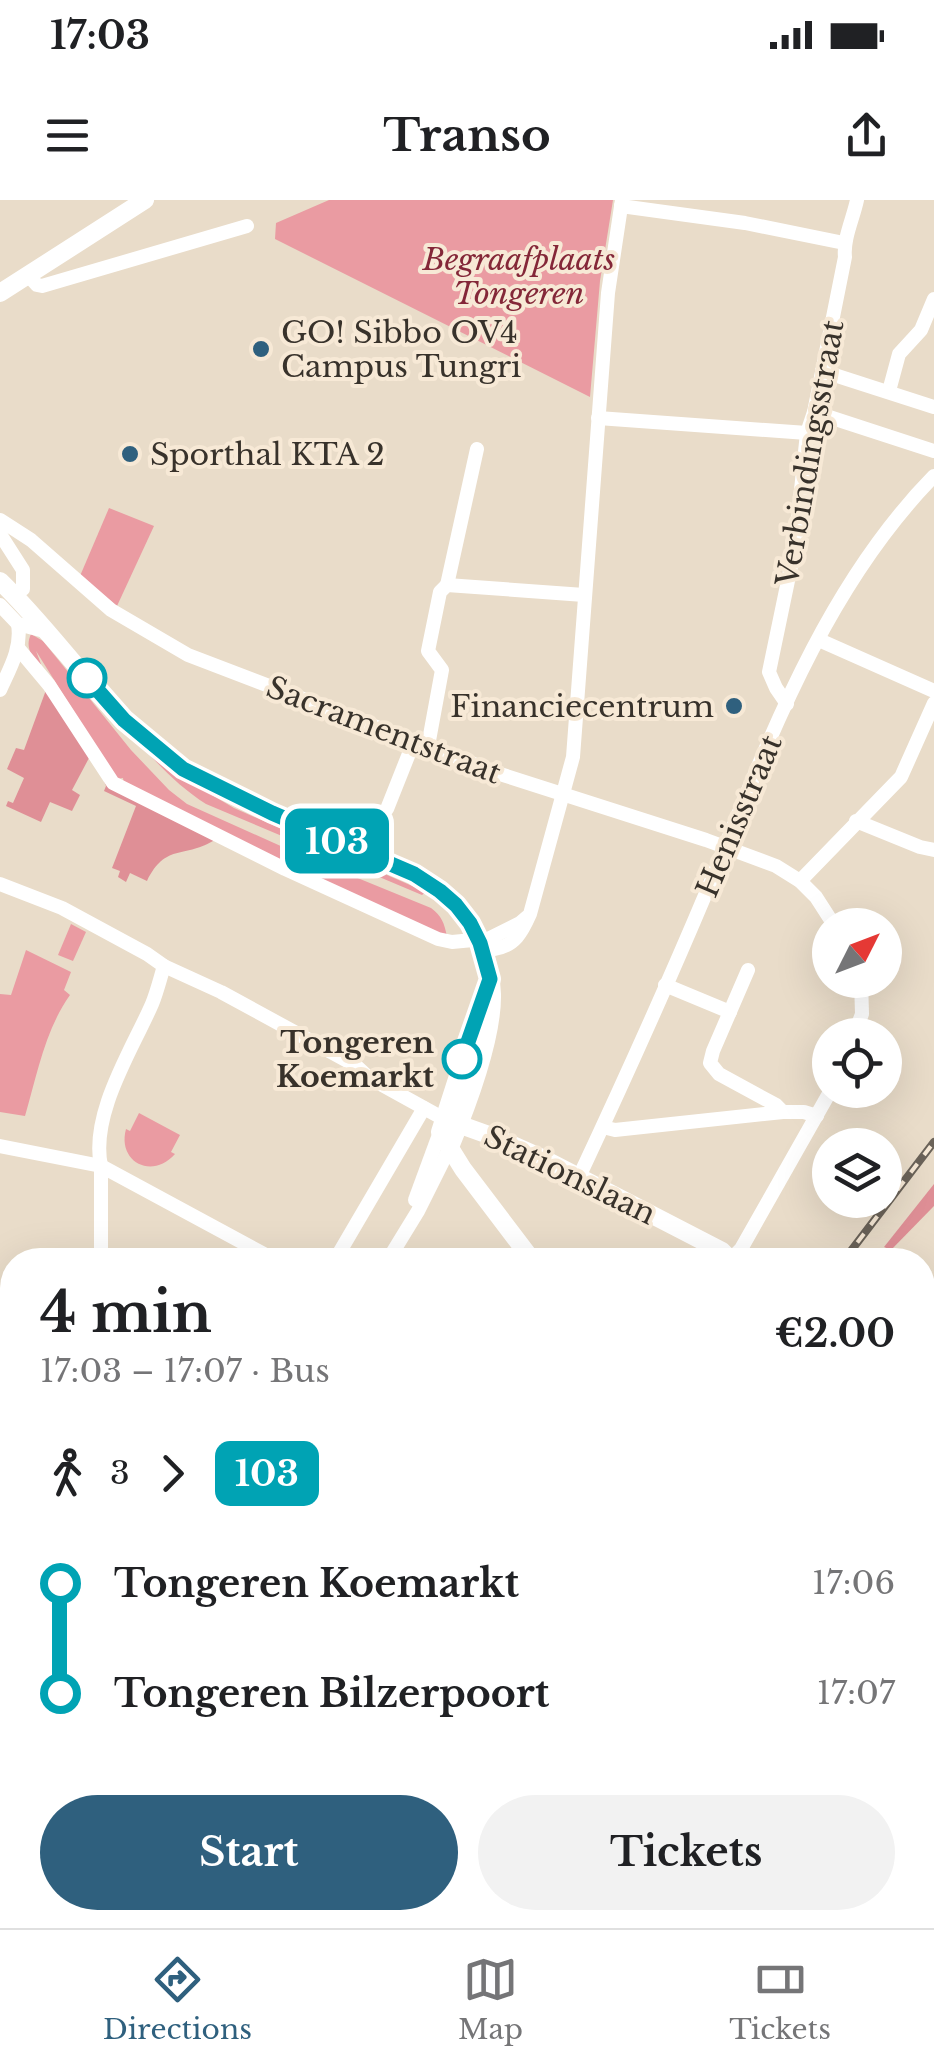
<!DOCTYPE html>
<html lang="en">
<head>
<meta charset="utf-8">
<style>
  body { margin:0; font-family:"Libre Baskerville",serif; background:#f2f2f2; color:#202124; height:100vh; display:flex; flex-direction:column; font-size:38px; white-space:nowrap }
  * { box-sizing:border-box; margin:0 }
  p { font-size:32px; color:#757577 }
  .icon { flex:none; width:55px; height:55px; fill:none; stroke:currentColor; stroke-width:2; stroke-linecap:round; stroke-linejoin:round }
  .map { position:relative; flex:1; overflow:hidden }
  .panel { position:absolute; left:0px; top:1048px; width:935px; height:682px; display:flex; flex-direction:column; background:#fff; border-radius:40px 40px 0 0; box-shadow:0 10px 40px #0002 }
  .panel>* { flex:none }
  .badge { padding:0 20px; border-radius:15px; font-size:35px; line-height:65px }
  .needle { width:65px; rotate:48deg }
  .tools { position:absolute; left:812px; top:708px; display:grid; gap:20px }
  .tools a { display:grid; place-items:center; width:90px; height:90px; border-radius:50%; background:#fff; box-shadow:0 10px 40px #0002; font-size:50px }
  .map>.badge { position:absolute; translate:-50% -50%; box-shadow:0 0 0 5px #fff }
  .legs { display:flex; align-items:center; gap:15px; height:110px; padding:0 40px; font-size:32px }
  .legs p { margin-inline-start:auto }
  .summary { display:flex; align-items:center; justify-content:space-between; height:170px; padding:0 40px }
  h1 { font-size:55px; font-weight:800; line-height:75px }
  .action { display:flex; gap:20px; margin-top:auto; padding:20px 40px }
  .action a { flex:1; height:115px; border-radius:60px; background:#2f607e; color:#fff; font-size:40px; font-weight:800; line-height:115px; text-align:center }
  .action a+a { background:#f2f2f2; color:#202124 }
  ul { padding:0 40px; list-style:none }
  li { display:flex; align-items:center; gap:35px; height:110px; font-size:38px }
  li i { display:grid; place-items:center; width:15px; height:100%; margin:0 12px; background:currentColor }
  li i::after { content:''; width:25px; height:25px; margin:-12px; border:8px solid; border-radius:50%; background:#fff }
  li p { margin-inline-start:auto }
  li:first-child i { background:linear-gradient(#0000 50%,currentColor 0) }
  li:last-child i { background:linear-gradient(currentColor 50%,#0000 0) }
  .status { display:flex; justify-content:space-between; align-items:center; height:70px; padding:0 50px; background:#fff; direction:ltr }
  .status svg { height:28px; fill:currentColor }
  header { display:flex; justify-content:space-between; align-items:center; height:130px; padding:0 40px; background:#fff; font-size:45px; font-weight:800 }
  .dock { display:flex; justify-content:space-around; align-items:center; height:140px; border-top:2px solid #e0e0e0; background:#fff; font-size:28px; color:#757577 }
  .dock a { display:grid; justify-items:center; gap:5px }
  .dock .on { color:#2f607e }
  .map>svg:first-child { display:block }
  .green { fill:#ea9ba2 }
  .forest { fill:#df8f96 }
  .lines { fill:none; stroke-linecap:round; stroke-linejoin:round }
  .stream { stroke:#669861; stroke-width:4 }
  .minor { stroke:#fff; stroke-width:14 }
  .major { stroke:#fff; stroke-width:18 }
  .rail-casing { stroke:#6b6359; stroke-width:8 }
  .rail { stroke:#f7e9d6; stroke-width:4; stroke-dasharray:11; stroke-linecap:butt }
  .line-1-casing { stroke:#fff; stroke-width:22 }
  .line-1 { stroke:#00a3b4; stroke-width:15 }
  .poi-dot { fill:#2f607e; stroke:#f7e9d6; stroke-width:4 }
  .stop-1-dot { fill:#fff; stroke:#00a3b4; stroke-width:5 }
  .labels { text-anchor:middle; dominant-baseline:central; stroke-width:8; stroke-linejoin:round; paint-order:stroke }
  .park-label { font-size:30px; font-style:italic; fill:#842738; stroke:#f7e9d6 }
  .poi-label { font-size:30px; fill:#38322b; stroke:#f7e9d6; text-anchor:start }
  .street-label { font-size:30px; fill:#38322b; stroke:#f7e9d6 }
  .stop-label { font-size:30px; font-weight:bold; fill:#38322b; stroke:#f7e9d6; text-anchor:end }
</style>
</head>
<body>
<div class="status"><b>17:03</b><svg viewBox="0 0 49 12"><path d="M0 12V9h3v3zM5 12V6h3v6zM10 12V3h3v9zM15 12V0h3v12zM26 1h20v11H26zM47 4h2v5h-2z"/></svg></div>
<header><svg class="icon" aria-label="menu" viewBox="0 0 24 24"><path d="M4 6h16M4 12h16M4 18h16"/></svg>Transo<svg class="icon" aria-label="share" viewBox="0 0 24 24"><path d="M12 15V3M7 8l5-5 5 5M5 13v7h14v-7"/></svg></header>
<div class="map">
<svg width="934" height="1728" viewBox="0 0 934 1728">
  <rect width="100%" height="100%" fill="#e9dcc9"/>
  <g class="green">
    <path d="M329,0H613L600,81L590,197L275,39L276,23Z"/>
    <path d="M109,308L154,326L117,406L80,376Z"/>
    <path d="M31,434L43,441L56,457L131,550L169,590L187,604L294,652L431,708C442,716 444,723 447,736L309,678L303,671L124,585L123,578L116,579L36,451L41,464L39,465C31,455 25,447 31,434Z"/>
    <path d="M130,533L195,585L234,608L426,692L422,695L206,604C176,585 154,560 130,533Z"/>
    <path d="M71,724L86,732L73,761L58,755Z"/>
    <path d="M26,750L71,772L64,790L70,795C45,830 37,875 25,916L0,912V794L11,795Z"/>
    <path d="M139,913L180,935L171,952L175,954C152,980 117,962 126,929L130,931Z"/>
    <path d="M0,1572L12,1584V1718H247L237,1728H0Z"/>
    <path d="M422,1718H521L510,1728H416Z"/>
  </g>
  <g class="forest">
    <path d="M46,490L89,558L72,590L80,595L72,611L50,602L41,622L6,606L8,601L13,603L24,578L7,569L16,548L24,550Z"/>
    <path d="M104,581L215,637L213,641C182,659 166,643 147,681L130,673L126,682L118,677L120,671L112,668L136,606L104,591L106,586Z"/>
    <path d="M934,984V1006L891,1050L884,1047Z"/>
    <path d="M247,1718H311L321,1728L329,1718H359L352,1728H237Z"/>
  </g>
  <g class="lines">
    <path class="stream" d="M417,1728L421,1718"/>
    <g class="minor">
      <path d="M621,6L745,23L844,43"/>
      <path d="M28,75L37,85L42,86L247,26"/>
      <path d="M822,171L934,207"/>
      <path d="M889,191L899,154L921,130L934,99"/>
      <path d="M814,212L934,251"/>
      <path d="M598,218L807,233"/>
      <path d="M0,320L31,340L111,410L188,455L500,574L706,640L776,666L800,681L816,697L834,725"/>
      <path d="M0,334L23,370V389"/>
      <path d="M447,385L477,249"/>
      <path d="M0,405L18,424L48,432"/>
      <path d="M819,440L934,491"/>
      <path d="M18,448L49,485L113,583L285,669L438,739L452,742L473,740L494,749C515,746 522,732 530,714L573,557L608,93L622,0"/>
      <path d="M0,490C10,468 22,448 18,424"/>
      <path d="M787,504L776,488L769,472L795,347L807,233L814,212L845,57C843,39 853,19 857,0"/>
      <path d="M428,546L442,470L428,451L440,392L447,385L584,395"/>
      <path d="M387,609L414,541"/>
      <path d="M856,621L920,647L934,650"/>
      <path d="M800,681L901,577L934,503"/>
      <path d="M0,684L62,708L147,754L164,766L221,792L355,865L368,877L444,919"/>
      <path d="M480,743L520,723L527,717"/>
      <path d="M748,770L713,851L710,863L719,874L776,905L783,912"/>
      <path d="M665,785L730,812"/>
      <path d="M854,835L862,814L861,780"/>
      <path d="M603,927L615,930L783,912H804L817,916"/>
      <path d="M0,946L101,966L275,1060"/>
      <path d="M579,977C623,883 666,788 706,693C766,548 822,390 934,276"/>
      <path d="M415,1000L440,932"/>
      <path d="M731,1059L741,1049L831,890"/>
      <path d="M101,1060V966C90,914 132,850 152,804C157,792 160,779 164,766"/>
      <path d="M335,1060L424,908"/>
      <path d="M388,1060L418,1011L450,947"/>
      <path d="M0,1413L12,1399"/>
      <path d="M0,1445L12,1438"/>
      <path d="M0,1468L12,1483"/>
      <path d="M922,1553L934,1580"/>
      <path d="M0,1554L12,1532"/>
      <path d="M922,1607L934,1599"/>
      <path d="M552,1718L561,1728"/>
      <path d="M629,1728L634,1718"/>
      <path d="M803,1728L818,1718"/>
    </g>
    <g class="major">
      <path d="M0,93L145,0"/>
      <path d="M0,381C56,435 99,503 161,552C169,558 177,565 185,570C234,597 285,619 336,641C377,658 425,672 456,705C478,728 491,763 492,794C493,839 467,906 450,947"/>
      <path d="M486,789L440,932L463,969L532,1060"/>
      <path d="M444,919L497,938L542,958L722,1051L731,1060"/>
      <path d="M922,1131L934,1136"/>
      <path d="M922,1165L934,1177"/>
    </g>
    <g class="rail-casing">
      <g id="rail">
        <path d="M844,1060L934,942"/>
        <path d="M362,1728L370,1718"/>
      </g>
    </g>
    <use href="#rail" class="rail"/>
  </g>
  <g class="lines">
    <g class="line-1-casing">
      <path id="line-1" d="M87,478L124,520L183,569L272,613L414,674L440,691L456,705L470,723L480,743L490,779L462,859"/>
    </g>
    <use href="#line-1" class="line-1"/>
  </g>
  <g class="poi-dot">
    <circle cx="261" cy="149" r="10"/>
    <circle cx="130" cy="254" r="10"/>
    <circle cx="734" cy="506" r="10"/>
  </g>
  <g class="stop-1-dot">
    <circle cx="87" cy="478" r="18"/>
    <circle cx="462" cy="859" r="18"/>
  </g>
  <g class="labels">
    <g class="park-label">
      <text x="519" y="59">Begraafplaats<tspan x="519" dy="34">Tongeren</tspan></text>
    </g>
    <g class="poi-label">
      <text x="281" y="132">GO! Sibbo OV4<tspan x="281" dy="34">Campus Tungri</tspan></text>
      <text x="150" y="254">Sporthal KTA 2</text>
      <text x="714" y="506" text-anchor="end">Financiecentrum</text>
    </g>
    <g class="street-label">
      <text transform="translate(810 253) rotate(-80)">Verbindingsstraat</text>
      <text transform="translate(384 530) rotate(21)">Sacramentstraat</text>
      <text transform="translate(739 616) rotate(-67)">Henisstraat</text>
      <text transform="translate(570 975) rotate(26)">Stationslaan</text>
    </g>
    <g class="stop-label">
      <text x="434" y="842">Tongeren<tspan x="434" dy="34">Koemarkt</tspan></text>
    </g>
  </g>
</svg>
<div class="tools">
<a><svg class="needle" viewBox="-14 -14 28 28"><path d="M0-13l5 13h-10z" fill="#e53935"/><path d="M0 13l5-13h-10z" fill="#757577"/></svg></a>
<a><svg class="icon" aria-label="locate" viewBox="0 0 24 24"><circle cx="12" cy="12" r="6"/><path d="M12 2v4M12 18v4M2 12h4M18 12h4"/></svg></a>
<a><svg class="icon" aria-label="layers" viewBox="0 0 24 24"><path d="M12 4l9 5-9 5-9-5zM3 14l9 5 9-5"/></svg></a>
</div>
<b class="badge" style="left:337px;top:641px;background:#00a3b4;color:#fff">103</b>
<section class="panel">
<div class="summary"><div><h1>4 min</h1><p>17:03 – 17:07 · Bus</p></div><b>€2.00</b></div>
<div class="legs"><svg class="icon" aria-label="walk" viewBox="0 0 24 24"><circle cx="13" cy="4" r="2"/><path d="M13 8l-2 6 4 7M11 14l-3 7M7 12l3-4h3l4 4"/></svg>3<svg class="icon" aria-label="forward" viewBox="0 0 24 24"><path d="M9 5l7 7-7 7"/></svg><b class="badge" style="background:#00a3b4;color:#fff">103</b></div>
<ul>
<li><i style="color:#00a3b4"></i><b>Tongeren Koemarkt</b><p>17:06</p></li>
<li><i style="color:#00a3b4"></i><b>Tongeren Bilzerpoort</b><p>17:07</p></li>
</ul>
<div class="action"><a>Start</a><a>Tickets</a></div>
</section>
</div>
<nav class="dock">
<a class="on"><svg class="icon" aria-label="directions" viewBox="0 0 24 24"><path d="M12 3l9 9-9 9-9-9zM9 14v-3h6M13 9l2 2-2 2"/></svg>Directions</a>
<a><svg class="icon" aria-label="map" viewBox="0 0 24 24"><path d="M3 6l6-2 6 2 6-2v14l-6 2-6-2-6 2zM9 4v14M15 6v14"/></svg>Map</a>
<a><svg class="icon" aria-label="tickets" viewBox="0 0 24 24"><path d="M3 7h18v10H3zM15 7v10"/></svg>Tickets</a>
</nav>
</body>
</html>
